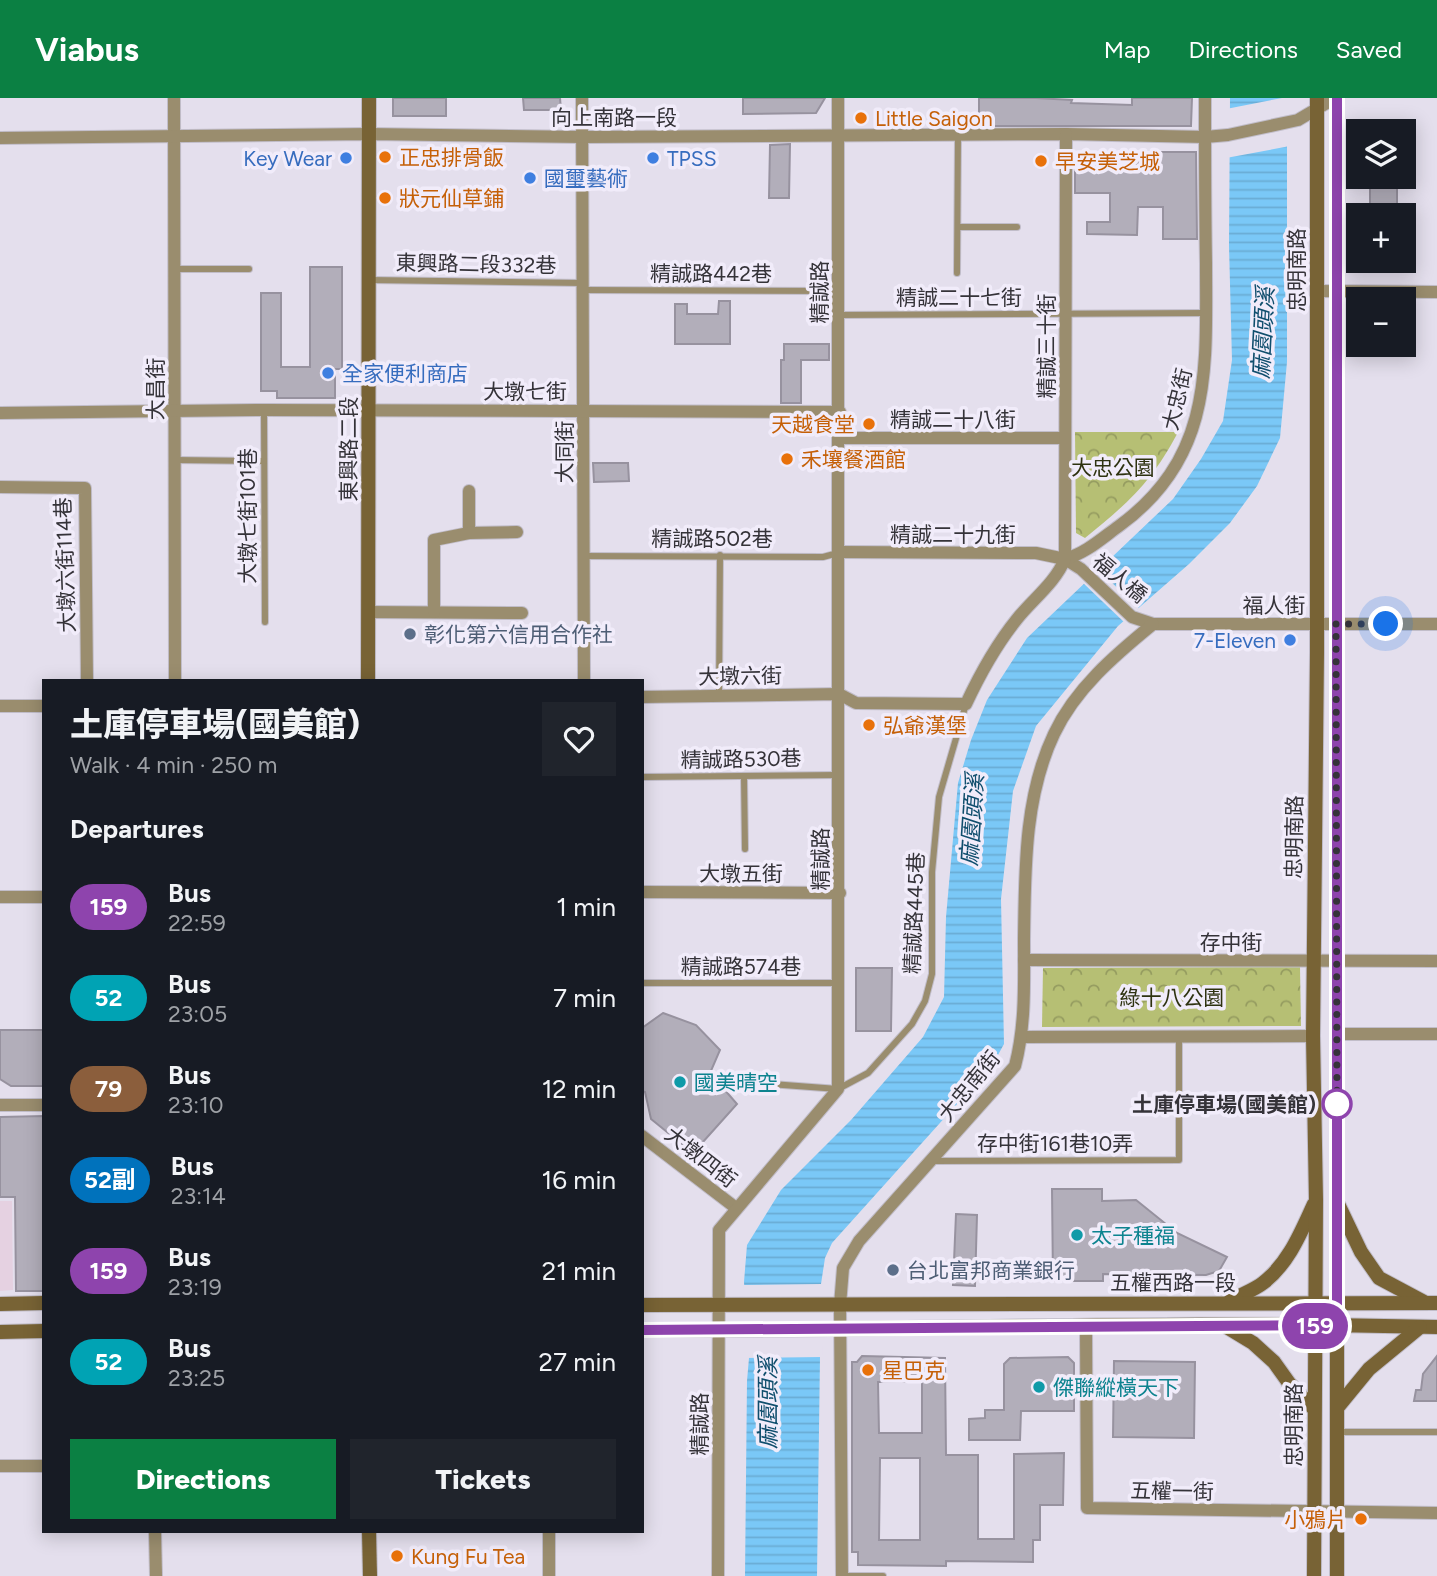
<!DOCTYPE html>
<html lang="en">
<head>
<meta charset="utf-8">
<style>
  body { margin:0; font-family:Figtree,"Noto Sans TC",sans-serif; background:#20242c; color:#f1f3f6; height:100vh; display:flex; flex-direction:column; font-size:26px; white-space:nowrap }
  * { box-sizing:border-box; margin:0 }
  p { font-size:23px; color:#9ea1a6 }
  .icon { flex:none; width:38px; height:38px; fill:none; stroke:currentColor; stroke-width:2; stroke-linecap:round; stroke-linejoin:round }
  .map { position:relative; flex:1; overflow:hidden }
  .details { position:absolute; left:42px; top:581px; width:602px; height:854px; display:flex; flex-direction:column; background:#171b24; border-radius:0px; box-shadow:0 4px 18px #0003 }
  .details>* { flex:none }
  .badge { padding:0 14px; border-radius:23px; font-size:24px; line-height:46px }
  .fabs { position:absolute; left:1346px; top:21px; display:grid; gap:14px }
  .fabs a { display:grid; place-items:center; width:70px; height:70px; border-radius:0px; background:#171b24; box-shadow:0 4px 18px #0003; font-size:35px }
  .you { position:absolute; width:35px; height:35px; margin:-18px; border:5px solid #fff; border-radius:50%; background:#1a73e8; box-shadow:0 0 0 10px #1a73e833 }
  .map>.badge { position:absolute; translate:-50% -50%; box-shadow:0 0 0 4px #fff }
  h2 { padding:0 28px; font-size:26px; line-height:63px }
  .round { display:grid; place-items:center; flex:none; width:74px; height:74px; border-radius:0px; background:#20242c }
  .summary { display:flex; align-items:center; justify-content:space-between; height:119px; padding:0 28px }
  h1 { font-size:33px; font-weight:800; line-height:52px }
  .action { display:flex; gap:14px; margin-top:auto; padding:14px 28px }
  .action a { flex:1; height:80px; border-radius:0px; background:#0b8043; color:#fff; font-size:28px; font-weight:800; line-height:80px; text-align:center }
  .action a+a { background:#20242c; color:#f1f3f6 }
  ul { padding:0; list-style:none }
  li { display:flex; align-items:center; gap:21px; height:91px; padding:0 28px }
  li div { flex:1 }
  li b { display:block; font-size:26px }
  li em { font-style:normal }
  li .badge { min-width:77px; font-weight:700; text-align:center }
  header { display:flex; align-items:center; gap:42px; box-sizing:border-box; height:98px; padding:0 35px; background:#0b8043; color:#fff }
  header strong { font-size:33px }
  nav { display:flex; gap:38px; margin-inline-start:auto; font-size:24px }
  .map>svg:first-child { display:block }
  .education { fill:#e5d1e1 }
  .park { fill:url(#park-crowns) }
  .water { fill:url(#water-rules) }
  .pier { fill:#e4dfed }
  .building { fill:#b2aeba; stroke:#97929f; stroke-width:2; fill-rule:evenodd }
  .lines { fill:none; stroke-linecap:round; stroke-linejoin:round }
  .lane-casing { stroke:#c1bdc9; stroke-width:8 }
  .street-casing { stroke:#c1bdc9; stroke-width:14 }
  .secondary-casing { stroke:#c1bdc9; stroke-width:16 }
  .lane { stroke:#9a8d6e; stroke-width:6 }
  .street { stroke:#9a8d6e; stroke-width:12 }
  .secondary { stroke:#786335; stroke-width:14 }
  .line-casing { stroke:#fff; stroke-width:16 }
  .line { stroke:#8e44ad; stroke-width:10 }
  .walk { stroke:#353339; stroke-width:7; stroke-dasharray:0 12.6 }
  .food-dot { fill:#e8710a; stroke:#f1ecfa; stroke-width:2.5 }
  .shop-dot { fill:#3f7fe0; stroke:#f1ecfa; stroke-width:2.5 }
  .service-dot { fill:#5c6f8a; stroke:#f1ecfa; stroke-width:2.5 }
  .culture-dot { fill:#0f9aa8; stroke:#f1ecfa; stroke-width:2.5 }
  .stop-dot { fill:#fff; stroke:#8e44ad; stroke-width:3.5 }
  .labels { text-anchor:middle; dominant-baseline:central; stroke-width:7; stroke-linejoin:round; paint-order:stroke }
  .street-label { font-size:21px; fill:#353339; stroke:#f1ecfa }
  .food-label { font-size:21px; fill:#c56008; stroke:#f1ecfa; text-anchor:start }
  .shop-label { font-size:21px; fill:#366cbe; stroke:#f1ecfa; text-anchor:start }
  .park-label { font-size:21px; fill:#2e3210; stroke:#f1ecfa }
  .service-label { font-size:21px; fill:#4e5e75; stroke:#f1ecfa; text-anchor:start }
  .culture-label { font-size:21px; fill:#0d838f; stroke:#f1ecfa; text-anchor:start }
  .stop-label { font-size:21px; font-weight:bold; fill:#353339; stroke:#f1ecfa; text-anchor:end }
  .water-label { font-size:23px; font-style:italic; fill:#104e6d; stroke:#f1ecfa }
</style>
</head>
<body>
<header>
<strong>Viabus</strong>
<nav><a>Map</a><a>Directions</a><a>Saved</a></nav>
</header>
<div class="map">
<svg width="1437" height="1478" viewBox="0 0 1437 1478">
  <defs>
    <pattern id="park-crowns" width="20" height="18" patternUnits="userSpaceOnUse" patternTransform="scale(1.75)"><rect width="20" height="18" fill="#b6bf74"/><path d="M2 6a3 3 0 1 1 6 0M12 15a3 3 0 1 1 6 0" fill="none" stroke="#959c60"/></pattern>
    <pattern id="water-rules" width="6" height="5" patternUnits="userSpaceOnUse" patternTransform="scale(1.75)"><rect width="6" height="5" fill="#7ac8f7"/><path d="M0 2.5h6" fill="none" stroke="#6aacd4"/></pattern>
  </defs>
  <rect width="100%" height="100%" fill="#e4dfed"/>
  <path class="education" d="M0,1103H12L13,1192L0,1193Z"/>
  <g class="park">
    <path d="M1075,334H1178C1152,384 1128,405 1085,440L1076,435Z"/>
    <path d="M1300,869L1301,928L1042,929L1043,870Z"/>
  </g>
  <path class="water" d="M1230,0H1287V264L1280,340L1257,388L1230,425L1189,466L1118,528L1036,628L1013,693L1001,801L1004,946L993,966L832,1145L825,1160L821,1186L817,1478H745L747,1283L749,1260L744,1184L747,1147L781,1092L851,1022L923,939L944,899L946,819L958,685L971,642L987,602L1027,540L1173,401L1201,361L1223,323L1232,262L1229,148Z"/>
  <g class="pier">
    <path d="M1282,0H1290V48L1226,60V11Z"/>
    <path d="M1095,469L1139,510L1125,525L1081,483Z"/>
    <path d="M822,1186L823,1259L745,1260L743,1187Z"/>
  </g>
  <g class="building">
    <rect x="393" y="0" width="53" height="18"/>
    <path d="M523,0H560L561,12H524Z"/>
    <path d="M743,0H825L816,15L743,16Z"/>
    <path d="M979,0H1036L1072,2L1071,5L1132,7V0H1192L1191,28H979Z"/>
    <path d="M790,46L789,100H769L770,47Z"/>
    <path d="M1083,54H1196L1197,141H1163V109H1138L1137,137L1087,136V124H1110V95H1075V59Z"/>
    <rect x="1370" y="79" width="27" height="33"/>
    <path d="M310,169H342V271H335V300H277V293H261V195H281V269H310Z"/>
    <path d="M719,203H730V246H675V206H687V216H718Z"/>
    <path d="M784,246H829V262H801V305H781V262H784Z"/>
    <path d="M593,365H628L629,383L594,384Z"/>
    <path d="M856,870H892L891,933H856Z"/>
    <path d="M663,915L696,927L720,952L710,975L737,1006L693,1055L651,1021L645,994L642,993V930Z"/>
    <path d="M0,932H44V988H11L0,981Z"/>
    <path d="M44,1018V1193H16L15,1099H0V1019Z"/>
    <path d="M1052,1091H1102V1103L1136,1102L1177,1135L1227,1159L1219,1173L1206,1177L1103,1176V1183H1053Z"/>
    <path d="M956,1116L977,1117L975,1188L953,1187Z"/>
    <path d="M862,1258L945,1260L946,1357H978V1441H1014V1356L1064,1355L1063,1407H1040V1442H1033V1464L946,1463V1468L858,1467V1454H852V1264H857ZM922,1283V1335H879L878,1284ZM880,1360H920V1442H879Z"/>
    <path d="M1437,1258V1303H1414L1416,1292H1421L1423,1276Z"/>
    <path d="M1068,1259L1074,1265V1313H1021L1020,1342H969V1321L985,1320V1312H1004V1266L1010,1260Z"/>
    <path d="M1114,1263L1195,1264L1194,1340L1113,1339Z"/>
  </g>
  <g class="lines">
    <g class="lane-casing">
      <g id="lane">
        <path d="M958,129H1017"/>
        <path d="M174,171H249"/>
        <path d="M957,175L958,37"/>
        <path d="M370,182L583,185"/>
        <path d="M583,192L838,193"/>
        <path d="M839,217L1206,215"/>
        <path d="M264,312L265,524"/>
        <path d="M174,362L264,363"/>
        <path d="M583,458L823,459L838,455"/>
        <path d="M719,598L720,457"/>
        <path d="M744,678L745,751"/>
        <path d="M642,679L838,677"/>
        <path d="M642,885H838"/>
        <path d="M730,983L838,991L868,975L912,926L925,903L932,876V774L939,699L966,606"/>
        <path d="M932,1063L1179,1062V939"/>
        <path d="M1338,1334H1437"/>
        <path d="M842,1478H883"/>
      </g>
    </g>
    <g class="street-casing">
      <g id="street">
        <path d="M174,0L175,583"/>
        <path d="M582,0L584,583"/>
        <path d="M0,40L369,36L583,39L1066,36L1205,39L1228,37L1298,22L1335,0"/>
        <path d="M1317,193L1437,194"/>
        <path d="M0,315L264,312L840,314"/>
        <path d="M840,340H1065"/>
        <path d="M0,389L85,390L87,583"/>
        <path d="M469,393V435"/>
        <path d="M840,454L1036,455L1065,461L1081,471L1132,519L1153,526H1437"/>
        <path d="M1065,461C1086,455 1101,441 1119,428C1214,359 1206,269 1206,165C1205,110 1205,55 1205,0"/>
        <path d="M368,514L522,515"/>
        <path d="M434,514V442L469,435L517,434"/>
        <path d="M642,599L839,596L856,605L966,606C980,576 996,547 1017,521C1033,501 1055,485 1065,461L1066,36"/>
        <path d="M0,608H44"/>
        <path d="M642,794L840,795"/>
        <path d="M0,799H44"/>
        <path d="M1024,862L1437,863"/>
        <path d="M1337,936H1437"/>
        <path d="M1023,939L1313,938"/>
        <path d="M0,1007H44"/>
        <path d="M642,1038L736,1110"/>
        <path d="M1086,1229L1087,1410L1437,1415"/>
        <path d="M0,1368H44"/>
        <path d="M155,1433L156,1478"/>
        <path d="M549,1433V1478"/>
        <path d="M718,1478L719,1132L838,991V0"/>
        <path d="M842,1478L840,1207L843,1170L859,1143L1015,968C1026,926 1024,883 1024,841C1025,773 1024,699 1054,636C1075,591 1115,557 1153,526"/>
      </g>
    </g>
    <g class="secondary-casing">
      <g id="secondary">
        <path d="M368,583L369,0"/>
        <path d="M1339,1108L1361,1154L1379,1180L1424,1204"/>
        <path d="M1229,1204C1240,1197 1254,1192 1263,1185C1289,1165 1301,1134 1314,1106"/>
        <path d="M0,1206L44,1205"/>
        <path d="M642,1207L1437,1205"/>
        <path d="M1225,1228L1253,1245L1274,1264L1289,1285L1314,1311"/>
        <path d="M642,1232C907,1233 1172,1222 1437,1229"/>
        <path d="M0,1234L44,1233"/>
        <path d="M1337,1310L1369,1271L1420,1229"/>
        <path d="M369,1433L370,1478"/>
        <path d="M1314,1478L1316,1102L1313,938L1317,555V0"/>
        <path d="M1337,1478V0"/>
      </g>
    </g>
    <use href="#lane" class="lane"/>
    <use href="#street" class="street"/>
    <use href="#secondary" class="secondary"/>
  </g>
  <g class="lines">
    <g class="line-casing">
      <path id="line" d="M642,1232L1337,1227V0"/>
    </g>
    <use href="#line" class="line"/>
    <path class="walk" d="M1337,1006V1018L1336,526H1386"/>
  </g>
  <g class="food-dot">
    <circle cx="861" cy="20" r="7"/>
    <circle cx="385" cy="59" r="7"/>
    <circle cx="1041" cy="63" r="7"/>
    <circle cx="385" cy="100" r="7"/>
    <circle cx="869" cy="326" r="7"/>
    <circle cx="787" cy="361" r="7"/>
    <circle cx="869" cy="627" r="7"/>
    <circle cx="868" cy="1272" r="7"/>
    <circle cx="1361" cy="1421" r="7"/>
    <circle cx="397" cy="1458" r="7"/>
  </g>
  <g class="shop-dot">
    <circle cx="346" cy="60" r="7"/>
    <circle cx="653" cy="60" r="7"/>
    <circle cx="530" cy="80" r="7"/>
    <circle cx="328" cy="275" r="7"/>
    <circle cx="1290" cy="542" r="7"/>
  </g>
  <g class="service-dot">
    <circle cx="410" cy="536" r="7"/>
    <circle cx="893" cy="1172" r="7"/>
  </g>
  <g class="culture-dot">
    <circle cx="680" cy="984" r="7"/>
    <circle cx="1077" cy="1137" r="7"/>
    <circle cx="1039" cy="1289" r="7"/>
  </g>
  <circle class="stop-dot" cx="1337" cy="1006" r="14"/>
  <g class="labels">
    <g class="street-label">
      <text x="614" y="19">向上南路一段</text>
      <text transform="translate(476 166) rotate(1)">東興路二段332巷</text>
      <text transform="translate(1296 172) rotate(-90)">忠明南路</text>
      <text x="711" y="175">精誠路442巷</text>
      <text transform="translate(819 194) rotate(-90)">精誠路</text>
      <text x="959" y="199">精誠二十七街</text>
      <text transform="translate(1046 248) rotate(-90)">精誠三十街</text>
      <text transform="translate(155 291) rotate(-90)">大昌街</text>
      <text x="525" y="293">大墩七街</text>
      <text transform="translate(1177 301) rotate(-76)">大忠街</text>
      <text x="953" y="321">精誠二十八街</text>
      <text transform="translate(348 351) rotate(-90)">東興路二段</text>
      <text transform="translate(564 354) rotate(-90)">大同街</text>
      <text transform="translate(247 418) rotate(-90)">大墩七街101巷</text>
      <text x="953" y="436">精誠二十九街</text>
      <text x="712" y="440">精誠路502巷</text>
      <text transform="translate(65 467) rotate(-92)">大墩六街114巷</text>
      <text transform="translate(1120 480) rotate(40)">福人橋</text>
      <text x="1274" y="507">福人街</text>
      <text transform="translate(740 578) rotate(-1)">大墩六街</text>
      <text transform="translate(741 661) rotate(-1)">精誠路530巷</text>
      <text transform="translate(1294 739) rotate(-89)">忠明南路</text>
      <text transform="translate(820 761) rotate(-90)">精誠路</text>
      <text x="741" y="775">大墩五街</text>
      <text transform="translate(914 815) rotate(-88)">精誠路445巷</text>
      <text x="1231" y="844">存中街</text>
      <text x="741" y="868">精誠路574巷</text>
      <text transform="translate(969 988) rotate(-51)">大忠南街</text>
      <text x="1055" y="1045">存中街161巷10弄</text>
      <text transform="translate(701 1059) rotate(38)">大墩四街</text>
      <text x="1173" y="1184">五權西路一段</text>
      <text transform="translate(699 1326) rotate(-90)">精誠路</text>
      <text transform="translate(1293 1327) rotate(-90)">忠明南路</text>
      <text transform="translate(1172 1393) rotate(1)">五權一街</text>
    </g>
    <g class="food-label">
      <text x="875" y="20">Little Saigon</text>
      <text x="399" y="59">正忠排骨飯</text>
      <text x="1055" y="63">早安美芝城</text>
      <text x="399" y="100">狀元仙草鋪</text>
      <text x="855" y="326" text-anchor="end">天越食堂</text>
      <text x="801" y="361">禾壤餐酒館</text>
      <text x="883" y="627">弘爺漢堡</text>
      <text x="882" y="1272">星巴克</text>
      <text x="1347" y="1421" text-anchor="end">小鴉片</text>
      <text x="411" y="1458">Kung Fu Tea</text>
    </g>
    <g class="shop-label">
      <text x="332" y="60" text-anchor="end">Key Wear</text>
      <text x="667" y="60">TPSS</text>
      <text x="544" y="80">國璽藝術</text>
      <text x="342" y="275">全家便利商店</text>
      <text x="1276" y="542" text-anchor="end">7-Eleven</text>
    </g>
    <g class="park-label">
      <text x="1113" y="369">大忠公園</text>
      <text x="1172" y="899">綠十八公園</text>
    </g>
    <g class="service-label">
      <text x="424" y="536">彰化第六信用合作社</text>
      <text x="907" y="1172">台北富邦商業銀行</text>
    </g>
    <g class="culture-label">
      <text x="694" y="984">國美晴空</text>
      <text x="1091" y="1137">太子種福</text>
      <text x="1053" y="1289">傑聯縱橫天下</text>
    </g>
    <g class="stop-label">
      <text x="1316" y="1006">土庫停車場(國美館)</text>
    </g>
    <g class="water-label">
      <text transform="translate(1263 235) rotate(-87)">麻園頭溪</text>
      <text transform="translate(972 722) rotate(-86)">麻園頭溪</text>
      <text transform="translate(768 1305) rotate(-90)">麻園頭溪</text>
    </g>
  </g>
</svg>
<div class="fabs">
<a><svg class="icon" aria-label="layers" viewBox="0 0 24 24"><path d="M12 4l9 5-9 5-9-5zM3 14l9 5 9-5"/></svg></a>
<a>+</a>
<a>−</a>
</div>
<div class="you" style="left:1386px;top:526px"></div>
<b class="badge" style="left:1315px;top:1228px;background:#8e44ad;color:#fff">159</b>
<section class="details">
<div class="summary"><div><h1>土庫停車場(國美館)</h1><p>Walk · 4 min · 250 m</p></div><a class="round"><svg class="icon" aria-label="heart" viewBox="0 0 24 24"><path d="M12 20l-8-8c-3-5 5-10 8-4 3-6 11-1 8 4z"/></svg></a></div>
<h2>Departures</h2>
<ul>
<li><span class="badge" style="background:#8e44ad;color:#fff">159</span><div><b>Bus</b><p>22:59</p></div><em>1 min</em></li>
<li><span class="badge" style="background:#00a3b4;color:#fff">52</span><div><b>Bus</b><p>23:05</p></div><em>7 min</em></li>
<li><span class="badge" style="background:#8b5e3c;color:#fff">79</span><div><b>Bus</b><p>23:10</p></div><em>12 min</em></li>
<li><span class="badge" style="background:#0072bc;color:#fff">52副</span><div><b>Bus</b><p>23:14</p></div><em>16 min</em></li>
<li><span class="badge" style="background:#8e44ad;color:#fff">159</span><div><b>Bus</b><p>23:19</p></div><em>21 min</em></li>
<li><span class="badge" style="background:#00a3b4;color:#fff">52</span><div><b>Bus</b><p>23:25</p></div><em>27 min</em></li>
</ul>
<div class="action"><a>Directions</a><a>Tickets</a></div>
</section>
</div>
</body>
</html>
